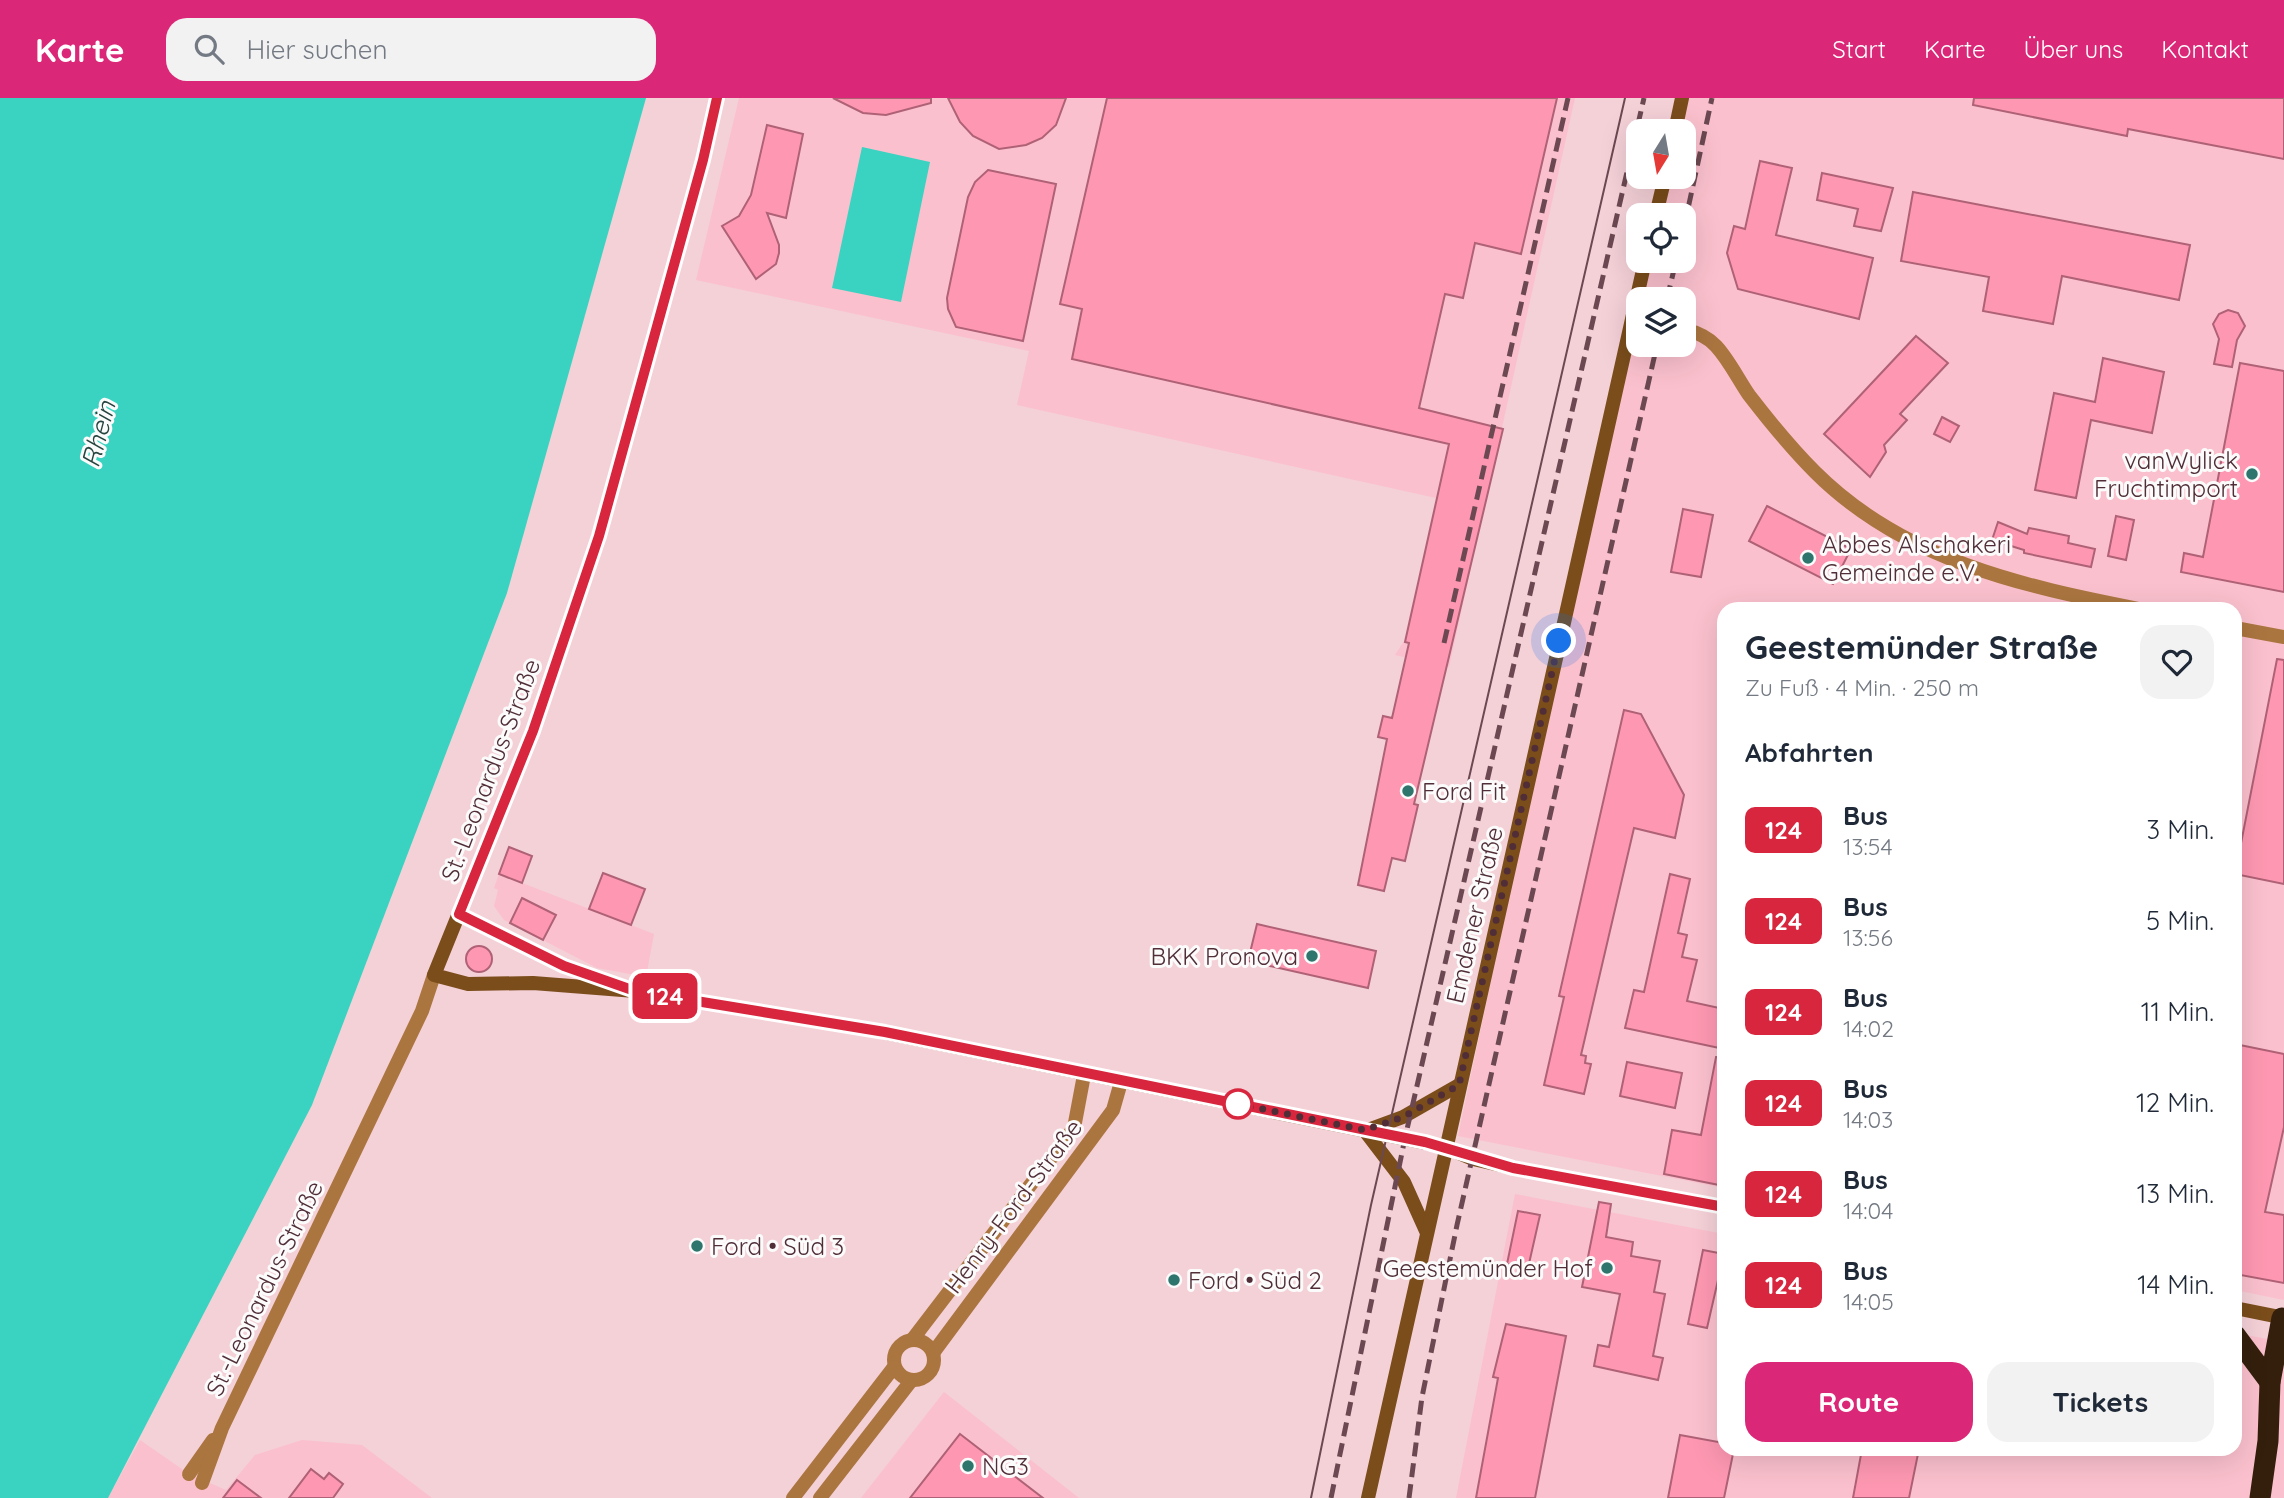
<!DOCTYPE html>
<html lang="de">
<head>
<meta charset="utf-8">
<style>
  body { margin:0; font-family:Quicksand,sans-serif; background:#f2f2f3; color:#1f2937; height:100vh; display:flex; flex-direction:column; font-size:26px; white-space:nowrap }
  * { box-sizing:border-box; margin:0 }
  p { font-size:23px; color:#747a83 }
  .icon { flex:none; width:38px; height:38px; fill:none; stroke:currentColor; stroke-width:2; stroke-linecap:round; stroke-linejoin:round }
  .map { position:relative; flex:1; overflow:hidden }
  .side { position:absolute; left:1717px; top:504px; width:525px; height:854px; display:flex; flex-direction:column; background:#fff; border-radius:21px; box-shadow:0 7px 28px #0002 }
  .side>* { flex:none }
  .badge { padding:0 14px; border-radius:10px; font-size:24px; line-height:46px }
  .needle { width:46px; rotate:191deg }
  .controls { position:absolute; left:1626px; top:21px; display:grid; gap:14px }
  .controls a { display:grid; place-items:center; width:70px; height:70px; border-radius:14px; background:#fff; box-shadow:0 7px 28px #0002; font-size:35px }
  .you { position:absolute; width:35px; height:35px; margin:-18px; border:5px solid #fff; border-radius:50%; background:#1a73e8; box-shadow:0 0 0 10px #1a73e833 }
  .map>.badge { position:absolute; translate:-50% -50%; box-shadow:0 0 0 4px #fff }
  h2 { padding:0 28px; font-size:26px; line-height:63px }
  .round { display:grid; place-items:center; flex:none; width:74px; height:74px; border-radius:21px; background:#f2f2f3 }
  .headline { display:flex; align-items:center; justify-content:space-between; height:119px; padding:0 28px }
  h1 { font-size:33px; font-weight:800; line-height:52px }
  .cta { display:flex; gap:14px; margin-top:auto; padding:14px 28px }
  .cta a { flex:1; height:80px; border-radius:21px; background:#db2777; color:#fff; font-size:28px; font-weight:800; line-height:80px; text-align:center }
  .cta a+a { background:#f2f2f3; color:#1f2937 }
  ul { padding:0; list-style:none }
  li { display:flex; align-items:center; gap:21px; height:91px; padding:0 28px }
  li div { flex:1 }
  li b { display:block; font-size:26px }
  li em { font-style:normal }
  li .badge { min-width:77px; font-weight:700; text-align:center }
  header { display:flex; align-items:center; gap:42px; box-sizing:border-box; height:98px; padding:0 35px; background:#db2777; color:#fff }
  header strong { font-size:33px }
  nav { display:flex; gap:38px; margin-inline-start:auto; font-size:24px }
  .search { width:490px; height:63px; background:#f2f2f3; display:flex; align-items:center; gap:18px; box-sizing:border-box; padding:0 24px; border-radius:21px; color:#747a83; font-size:26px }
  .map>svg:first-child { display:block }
  .built { fill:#fac0cd; fill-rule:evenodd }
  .water { fill:#3ad2c1 }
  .building { fill:#fe98b2; stroke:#af6175; stroke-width:2 }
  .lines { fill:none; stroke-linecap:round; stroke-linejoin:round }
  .street { stroke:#ab753f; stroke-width:14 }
  .secondary { stroke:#7a4d1b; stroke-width:14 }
  .highway { stroke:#331f0c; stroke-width:21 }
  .tram { stroke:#6c4952; stroke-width:2 }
  .rail { stroke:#6c4952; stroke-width:5; stroke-dasharray:14 7; stroke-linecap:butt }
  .line-casing { stroke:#fff; stroke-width:16 }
  .line { stroke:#d7263d; stroke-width:10 }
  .walk { stroke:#512e37; stroke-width:7; stroke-dasharray:0 12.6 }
  .poi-dot { fill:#2e756d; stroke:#fbfbfb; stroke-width:2.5 }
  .stop-dot { fill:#fff; stroke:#d7263d; stroke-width:3.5 }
  .labels { text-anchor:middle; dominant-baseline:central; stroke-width:6; stroke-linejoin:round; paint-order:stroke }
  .poi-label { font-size:24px; fill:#512e37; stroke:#fbfbfb; text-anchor:start }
  .street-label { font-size:24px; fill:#512e37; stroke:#fbfbfb }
  .water-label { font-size:26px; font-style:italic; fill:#25443f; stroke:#fbfbfb }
</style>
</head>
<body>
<header>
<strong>Karte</strong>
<div class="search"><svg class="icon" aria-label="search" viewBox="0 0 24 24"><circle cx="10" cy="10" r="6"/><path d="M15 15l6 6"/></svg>Hier suchen</div>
<nav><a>Start</a><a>Karte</a><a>Über uns</a><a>Kontakt</a></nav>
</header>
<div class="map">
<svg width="2284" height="1400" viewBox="0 0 2284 1400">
  <rect width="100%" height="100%" fill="#f4d0d7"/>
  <g class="built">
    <path d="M739,0H1575L1449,569L1395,557L1404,543L1436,400L1017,307L1029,253L696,182Z"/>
    <path d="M1678,0H2284V1202L2235,1192V511H1724V1090L1458,1038L1644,163H1684V117H1653L1661,79H1684V33H1671ZM1638,201H1684V247H1638Z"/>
    <path d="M499,776L654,836L646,879L597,870L504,822L494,808L498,792L494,790Z"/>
    <path d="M1515,1096L1724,1136V1351H2235V1235L2284,1244V1400H1456Z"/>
    <path d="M944,1294L1079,1400H861Z"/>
    <path d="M140,1342L189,1376L226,1392L255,1357L302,1342L362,1347L432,1400H108Z"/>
  </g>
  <g class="water">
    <path d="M0,0H646L507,495L312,1007L108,1400H0Z"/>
    <path d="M862,49L930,64L901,204L832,190Z"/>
  </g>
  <g class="building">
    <path d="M833,0H931V5L886,17L863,15Z"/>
    <path d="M948,0H1066L1056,27L1042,40L1026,47L999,51L973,38L960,24Z"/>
    <path d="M1107,0H1557L1521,156L1475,145L1463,200L1445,196L1419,310L1503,331L1414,706L1418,707L1405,763L1392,760L1384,793L1358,787L1387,641L1378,639L1383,618L1392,620L1409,545L1405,544L1449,346L1072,261L1082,211L1060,206Z"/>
    <path d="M1974,0H2284V61L2128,31L2127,38L1973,7Z"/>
    <path d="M767,27L803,36L786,120L767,115L779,147V155L776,166L756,181L722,128L739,118L751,97Z"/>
    <path d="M1760,63L1792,70L1776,137L1873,160L1859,221L1738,191L1727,155L1734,128L1745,131Z"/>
    <path d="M988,72L1056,86L1023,243L956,229L948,211L947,200L968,99L975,84Z"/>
    <path d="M1822,75L1893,90L1881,133L1854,128L1858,111L1817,102Z"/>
    <path d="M1913,94L2190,147L2179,202L2062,178L2053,226L1983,213L1989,179L1901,163Z"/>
    <path d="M2228,212L2238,215L2245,228L2237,242L2232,269L2214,266L2219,241L2213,226L2219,216Z"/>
    <path d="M1916,238L1948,265L1900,316L1907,322L1884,347L1886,354L1870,379L1824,336Z"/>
    <path d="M2103,260L2164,274L2152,335L2091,322L2076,400L2035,392L2054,295L2095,304Z"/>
    <path d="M2240,265L2284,273V494L2181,474L2184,455L2203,459Z"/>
    <path d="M1942,319L1959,328L1950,344L1934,336Z"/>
    <path d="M1767,408L1851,451L1833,486L1749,443Z"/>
    <path d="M1683,411L1713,417L1701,479L1671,474Z"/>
    <path d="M2116,418L2134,422L2126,462L2108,458Z"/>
    <path d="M1998,424L2027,436L2029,430L2069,438L2068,445L2095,451L2091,469L2024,455V452L1992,442Z"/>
    <path d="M2277,561L2284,562V786L2235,776Z"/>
    <path d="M1624,612L1641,616L1684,697L1675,740L1634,730L1581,957L1586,958L1585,965L1591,966L1584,996L1544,987L1564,899L1559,898Z"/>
    <path d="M509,749L532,758L522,785L499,776Z"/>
    <path d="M603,775L645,791L631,827L589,811Z"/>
    <path d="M1670,776L1690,781L1678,835L1687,837L1682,859L1697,862L1687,903L1724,911V951L1625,930L1634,892L1644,894Z"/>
    <path d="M522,800L556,817L543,842L510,825Z"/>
    <path d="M1257,826L1376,853L1368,890L1248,863Z"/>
    <circle cx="479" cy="861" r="13"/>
    <path d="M2235,946L2284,956V1029L2265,1114L2284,1117V1185L2235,1176Z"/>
    <path d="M1716,959L1724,960V1088L1664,1076L1672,1032L1701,1037Z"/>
    <path d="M1627,964L1682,975L1675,1010L1620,998Z"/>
    <path d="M1599,1104L1611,1106L1606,1139L1633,1144L1631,1158L1660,1163L1654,1194L1665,1196L1653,1258L1663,1260L1658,1282L1594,1268L1598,1247L1609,1249L1620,1196L1582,1189Z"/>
    <path d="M1518,1113L1540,1117L1528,1170L1507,1166Z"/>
    <path d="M1703,1152L1724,1156L1707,1230L1688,1226Z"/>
    <path d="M1506,1226L1566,1238L1535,1400H1476L1498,1280L1493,1279Z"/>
    <path d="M960,1336L1043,1400H910Z"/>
    <path d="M1680,1337L1724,1345V1351H1734L1724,1400H1668Z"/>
    <path d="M1862,1351H1919L1909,1400H1853Z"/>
    <path d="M311,1371L324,1381L329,1375L343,1386L333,1400H289Z"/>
    <path d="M237,1382L261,1400H223Z"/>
  </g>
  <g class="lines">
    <g class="street">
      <path d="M1684,231C1696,234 1707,238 1716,248C1729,262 1738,281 1749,297C1769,323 1792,351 1815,374C1903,462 2022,488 2139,511"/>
      <path d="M2235,530L2284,539"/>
      <circle cx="914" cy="1262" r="20"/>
      <path d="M912,1242L1074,1030L1084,977"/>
      <path d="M933,1255L1113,1012L1121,984"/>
      <path d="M189,1376L213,1342"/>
      <path d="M202,1385L222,1330L422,913L434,877"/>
      <path d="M793,1400L894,1269"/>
      <path d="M820,1400L911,1283"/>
    </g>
    <g class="secondary">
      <path d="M717,0L703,63L599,437L533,633L434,877L468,886L533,885L635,893L867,931L1445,1049L1473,1061L1513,1070L1724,1109"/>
      <path d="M1675,33L1682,0"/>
      <path d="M1656,117L1665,79"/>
      <path d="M459,816L564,868L614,886"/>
      <path d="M1426,1133L1404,1084L1365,1033L1403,1019L1459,987"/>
      <path d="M2235,1210L2284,1220"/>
      <path d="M1368,1400L1645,163"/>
    </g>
    <g class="highway">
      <path d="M2235,1237L2270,1284"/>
      <path d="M2260,1400L2268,1343L2270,1284L2282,1220"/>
    </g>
    <path class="tram" d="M1311,1400L1371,1107L1625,0"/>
    <g class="rail">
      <path d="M1684,129L1712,0"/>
      <path d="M1667,201L1676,163"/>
      <path d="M1444,545L1568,0"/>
      <path d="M1331,1400L1405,1040L1644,0"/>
      <path d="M1409,1400L1422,1299L1457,1127L1657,247"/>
    </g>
  </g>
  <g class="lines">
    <g class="line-casing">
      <path id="line" d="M717,0L703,62L599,438L533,633L459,816L564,868L635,893L885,934L1425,1044L1513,1070L1724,1109"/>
    </g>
    <use href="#line" class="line"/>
    <path class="walk" d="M1238,1006L1365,1032L1403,1019L1459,987L1559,543"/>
  </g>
  <g class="poi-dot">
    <circle cx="2252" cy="376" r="7"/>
    <circle cx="1808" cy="460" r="7"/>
    <circle cx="1408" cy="693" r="7"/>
    <circle cx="1312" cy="858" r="7"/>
    <circle cx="697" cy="1148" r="7"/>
    <circle cx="1607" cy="1170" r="7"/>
    <circle cx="1174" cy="1182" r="7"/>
    <circle cx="968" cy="1368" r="7"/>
  </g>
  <circle class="stop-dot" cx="1238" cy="1006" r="14"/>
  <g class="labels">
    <g class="poi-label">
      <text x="2238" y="362" text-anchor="end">vanWylick<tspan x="2238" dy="28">Fruchtimport</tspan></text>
      <text x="1822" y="446">Abbes Alschakeri<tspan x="1822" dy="28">Gemeinde e.V.</tspan></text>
      <text x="1422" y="693">Ford Fit</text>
      <text x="1298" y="858" text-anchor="end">BKK Pronova</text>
      <text x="711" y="1148">Ford • Süd 3</text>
      <text x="1593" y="1170" text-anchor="end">Geestemünder Hof</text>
      <text x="1188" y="1182">Ford • Süd 2</text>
      <text x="982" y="1368">NG3</text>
    </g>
    <g class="street-label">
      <text transform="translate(490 672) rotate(-69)">St.-Leonardus-Straße</text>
      <text transform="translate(1474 817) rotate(-77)">Emdener Straße</text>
      <text transform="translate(1013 1108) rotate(-53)">Henry-Ford-Straße</text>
      <text transform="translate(264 1190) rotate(-64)">St.-Leonardus-Straße</text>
    </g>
    <g class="water-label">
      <text transform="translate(98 336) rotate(-75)">Rhein</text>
    </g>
  </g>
</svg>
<div class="controls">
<a><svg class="needle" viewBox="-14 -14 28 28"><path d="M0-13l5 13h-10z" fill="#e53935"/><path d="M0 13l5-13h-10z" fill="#747a83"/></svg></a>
<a><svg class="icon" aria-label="locate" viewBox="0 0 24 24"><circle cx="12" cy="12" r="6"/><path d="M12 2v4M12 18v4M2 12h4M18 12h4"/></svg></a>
<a><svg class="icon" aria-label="layers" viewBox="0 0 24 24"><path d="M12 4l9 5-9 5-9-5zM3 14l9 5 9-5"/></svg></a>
</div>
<div class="you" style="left:1559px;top:543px"></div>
<b class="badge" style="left:665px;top:898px;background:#d7263d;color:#fff">124</b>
<section class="side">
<div class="headline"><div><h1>Geestemünder Straße</h1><p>Zu Fuß · 4 Min. · 250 m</p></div><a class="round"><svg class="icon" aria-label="heart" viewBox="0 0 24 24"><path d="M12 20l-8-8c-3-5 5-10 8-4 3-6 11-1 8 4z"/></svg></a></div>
<h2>Abfahrten</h2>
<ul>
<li><span class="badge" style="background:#d7263d;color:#fff">124</span><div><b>Bus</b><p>13:54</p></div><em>3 Min.</em></li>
<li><span class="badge" style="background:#d7263d;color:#fff">124</span><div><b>Bus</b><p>13:56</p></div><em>5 Min.</em></li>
<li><span class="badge" style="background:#d7263d;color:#fff">124</span><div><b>Bus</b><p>14:02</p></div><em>11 Min.</em></li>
<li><span class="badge" style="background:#d7263d;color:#fff">124</span><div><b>Bus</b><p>14:03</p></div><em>12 Min.</em></li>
<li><span class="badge" style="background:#d7263d;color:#fff">124</span><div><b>Bus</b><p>14:04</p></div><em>13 Min.</em></li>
<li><span class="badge" style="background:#d7263d;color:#fff">124</span><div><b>Bus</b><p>14:05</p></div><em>14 Min.</em></li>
</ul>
<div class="cta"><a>Route</a><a>Tickets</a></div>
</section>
</div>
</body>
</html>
